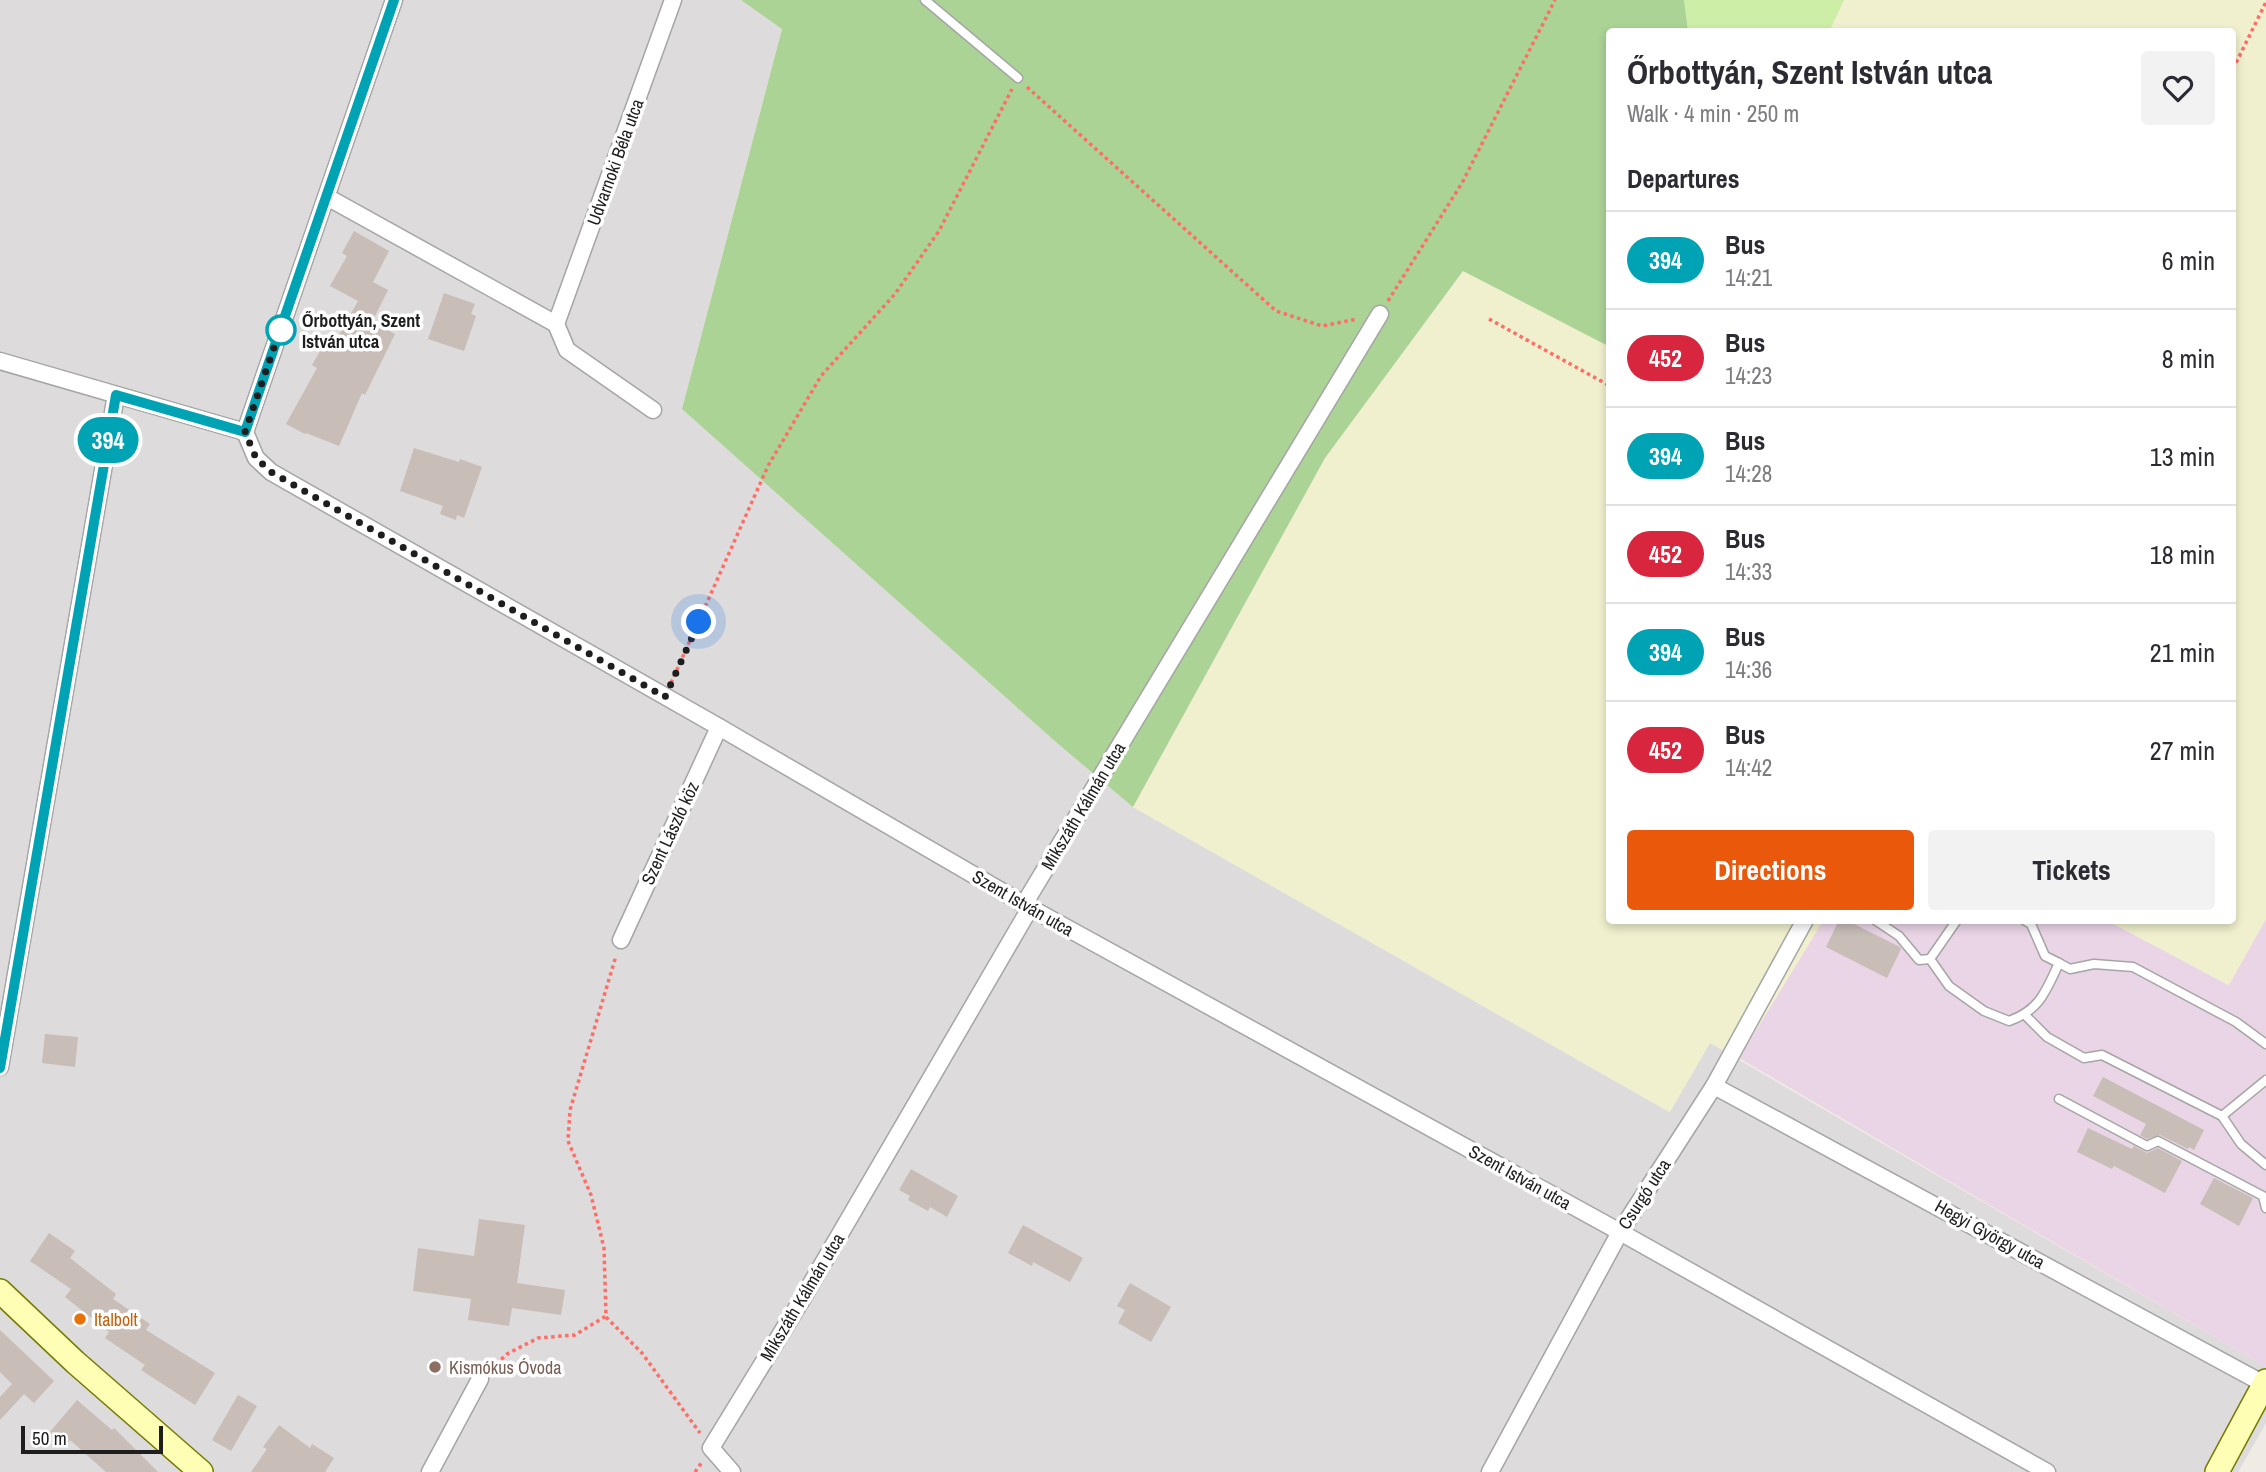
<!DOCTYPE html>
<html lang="en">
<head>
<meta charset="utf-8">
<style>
  body { margin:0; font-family:"Archivo Narrow",sans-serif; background:#f2f2f3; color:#2b2b33; height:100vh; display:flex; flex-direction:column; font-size:26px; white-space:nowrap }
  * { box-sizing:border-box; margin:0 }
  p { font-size:23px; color:#7c7c81 }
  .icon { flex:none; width:38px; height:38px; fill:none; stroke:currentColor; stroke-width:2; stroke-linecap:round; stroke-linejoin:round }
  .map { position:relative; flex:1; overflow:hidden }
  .panel { position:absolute; left:1606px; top:28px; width:630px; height:896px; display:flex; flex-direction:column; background:#fff; border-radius:7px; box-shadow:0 4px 10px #0003 }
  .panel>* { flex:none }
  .badge { padding:0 14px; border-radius:23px; font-size:24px; line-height:46px }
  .scale { position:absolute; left:21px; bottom:18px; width:142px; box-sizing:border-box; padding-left:7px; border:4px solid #1e1e1e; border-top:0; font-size:19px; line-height:24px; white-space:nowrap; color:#1e1e1e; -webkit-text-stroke:5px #fff; paint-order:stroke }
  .you { position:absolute; width:35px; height:35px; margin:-18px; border:5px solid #fff; border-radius:50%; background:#1a73e8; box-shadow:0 0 0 10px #1a73e833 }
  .map>.badge { position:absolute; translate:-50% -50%; box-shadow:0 0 0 4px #fff }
  h2 { padding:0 21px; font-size:26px; line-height:63px }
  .round { display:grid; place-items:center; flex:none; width:74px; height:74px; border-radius:7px; background:#f2f2f3 }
  .headline { display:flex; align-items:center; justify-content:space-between; height:119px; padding:0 21px }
  h1 { font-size:33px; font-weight:700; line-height:52px }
  .action { display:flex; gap:14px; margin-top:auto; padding:14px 21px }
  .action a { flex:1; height:80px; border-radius:7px; background:#ea580c; color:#fff; font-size:28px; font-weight:700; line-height:80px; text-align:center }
  .action a+a { background:#f2f2f3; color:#2b2b33 }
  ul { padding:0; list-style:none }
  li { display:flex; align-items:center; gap:21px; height:98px; padding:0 21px; border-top:2px solid #e1e1e2 }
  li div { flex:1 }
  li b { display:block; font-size:26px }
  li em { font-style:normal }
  li .badge { min-width:77px; font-weight:700; text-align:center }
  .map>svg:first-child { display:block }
  .residential { fill:#dddbdb }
  .industrial { fill:#ead5e7 }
  .farmland { fill:#f0f0ce }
  .grass { fill:#cdeea6 }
  .forest { fill:#abd395 }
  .building { fill:#c8bdb7 }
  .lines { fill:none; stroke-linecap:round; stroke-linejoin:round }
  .lane-casing { stroke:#a5a5a5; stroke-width:11 }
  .street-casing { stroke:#a5a5a5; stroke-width:19 }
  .secondary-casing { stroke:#747b00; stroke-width:26 }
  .path { stroke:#ff6d66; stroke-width:3.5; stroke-dasharray:3.5 3.5; stroke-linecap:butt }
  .lane { stroke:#fff; stroke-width:8 }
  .street { stroke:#fff; stroke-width:16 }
  .secondary { stroke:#fefeb4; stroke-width:23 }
  .line-casing { stroke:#fff; stroke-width:16 }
  .line { stroke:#00a3b4; stroke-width:10 }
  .walk { stroke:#1e1e1e; stroke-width:7; stroke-dasharray:0 12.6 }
  .stop-dot { fill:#fff; stroke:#00a3b4; stroke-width:3.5 }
  .food-dot { fill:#e8710a; stroke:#fff; stroke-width:2.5 }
  .education-dot { fill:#8d6e63; stroke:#fff; stroke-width:2.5 }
  .labels { text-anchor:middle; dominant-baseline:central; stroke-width:7; stroke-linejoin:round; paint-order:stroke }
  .street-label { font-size:18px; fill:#1e1e1e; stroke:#fff }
  .stop-label { font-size:18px; font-weight:bold; fill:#1e1e1e; stroke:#fff; text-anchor:start }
  .food-label { font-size:18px; fill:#c56008; stroke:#fff; text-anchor:start }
  .education-label { font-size:18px; fill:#785e54; stroke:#fff; text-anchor:start }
</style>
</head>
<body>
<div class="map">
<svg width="2266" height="1472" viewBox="0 0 2266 1472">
  <rect width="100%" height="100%" fill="#f0ebe4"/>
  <path class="residential" d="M0,0H741L782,28L682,409L1057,743L1133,807L1669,1112L1710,1043L2266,1367V1423L2238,1472H0Z"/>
  <path class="industrial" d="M2266,919V1367L1739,1058L1823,921H2108L2228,985Z"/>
  <g class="farmland">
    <path d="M1844,0H2266V919L2229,985L2108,921L2233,920V32H1829Z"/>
    <path d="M1463,270L1610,347V920L1823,921L1739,1058L1710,1043L1670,1112L1133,807L1325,458Z"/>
  </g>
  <path class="grass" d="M1684,0H1844L1829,32L1688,31Z"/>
  <path class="forest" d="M741,0H1684L1688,31L1610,32V347L1463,271L1325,458L1133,807L1057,743L682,409L782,29Z"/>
  <g class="building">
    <path d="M354,231L389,251L373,282L388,290L372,322L395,334L365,395L362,393L339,446L306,433L305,434L286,424L317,368L312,365L323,346L330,351L358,301L330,286L347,256L342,253Z"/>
    <path d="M444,293L475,304L471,314L476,316L464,351L428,339Z"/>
    <path d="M414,448L459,462L460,459L482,467L464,518L457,515L456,520L440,514L443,506L400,491Z"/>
    <path d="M1839,920H1846L1900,947L1901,949L1887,978L1826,947Z"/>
    <path d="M45,1034L78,1037L75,1067L42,1063Z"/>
    <path d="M2103,1077L2204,1130L2194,1150L2189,1147L2188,1149L2160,1135L2147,1139L2140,1135L2146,1124L2093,1096Z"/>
    <path d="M2088,1128L2132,1149L2134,1146L2147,1153L2158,1148L2182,1161L2165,1193L2114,1166L2112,1169L2077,1152Z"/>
    <path d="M911,1169L958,1196L947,1217L930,1207L928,1211L908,1200L910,1196L899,1190Z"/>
    <path d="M2214,1178L2253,1198L2239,1226L2200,1204Z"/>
    <path d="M479,1219L525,1225L517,1283L565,1290L561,1315L512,1308L509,1326L468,1320L471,1299L413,1291L418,1248L474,1256Z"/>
    <path d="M1023,1225L1083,1258L1070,1282L1033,1262L1032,1266L1008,1253Z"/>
    <path d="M49,1233L75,1251L70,1258L116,1294L113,1299L150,1324L146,1330L215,1373L195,1405L141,1370L145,1365L105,1338L109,1332L65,1297L71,1289L30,1261Z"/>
    <path d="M1130,1283L1171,1307L1151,1342L1118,1323L1125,1310L1117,1306Z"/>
    <path d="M0,1330L54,1381L34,1403L24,1394L0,1420V1397L12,1384L0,1372Z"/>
    <path d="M238,1395L257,1406L231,1451L212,1440Z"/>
    <path d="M77,1400L112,1430L114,1428L158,1472H106L70,1440L66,1445L50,1432Z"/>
    <path d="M279,1425L310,1448L312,1444L334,1458L325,1472H251L267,1449L263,1447Z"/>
  </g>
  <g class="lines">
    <g class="lane-casing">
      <g id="lane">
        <path d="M925,0L1018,78"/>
        <path d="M1875,920L1899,936L1919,960L1930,959L1957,920"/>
        <path d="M2024,920L2031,924L2045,956L2059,963L2070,969L2094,964L2133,967L2236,1022L2266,1044"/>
        <path d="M1930,959L1949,986L1984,1011L2009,1021C2040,1010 2046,991 2059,963"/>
        <path d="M2025,1015L2047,1037L2084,1058L2102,1055L2222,1116L2241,1144L2266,1165"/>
        <path d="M2059,1099L2147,1146L2158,1141L2263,1196L2266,1208"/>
        <path d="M2222,1116L2266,1080"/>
      </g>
    </g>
    <g class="street-casing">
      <g id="street">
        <path d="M327,197L556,324L673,0"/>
        <path d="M556,324L567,350L653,410"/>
        <path d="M0,361L245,432"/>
        <path d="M245,432L256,458L271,472L719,727L1027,906L1620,1232L2047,1472"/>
        <path d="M245,432L394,0"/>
        <path d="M621,940L719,727"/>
        <path d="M0,1067L116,395"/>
        <path d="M1714,1086L2264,1384"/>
        <path d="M430,1472L480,1379"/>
        <path d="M732,1472L711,1448L801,1301L1026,915L1029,896L1380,314"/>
        <path d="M1490,1472L1620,1232L1714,1086L1805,920"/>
      </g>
    </g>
    <g class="secondary-casing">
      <g id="secondary">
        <path d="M0,1291L75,1362L201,1472"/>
        <path d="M2217,1472L2266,1381"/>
      </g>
    </g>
    <g class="path">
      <path d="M2233,69L2266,2"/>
      <path d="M1027,87L1276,311L1322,326L1357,319"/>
      <path d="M1388,301L1462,183L1555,0"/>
      <path d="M1489,319L1610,386"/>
      <path d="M671,683L768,466L821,376L895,294L939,231L1012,89"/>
      <path d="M606,1317L642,1353L700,1433"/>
      <path d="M491,1369L507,1354L538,1338L575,1335L606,1316L604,1248L591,1195L568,1141L570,1110L616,956"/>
      <path d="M695,1472L702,1462"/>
    </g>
    <use href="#lane" class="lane"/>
    <use href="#street" class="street"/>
    <use href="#secondary" class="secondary"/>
  </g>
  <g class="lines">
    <g class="line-casing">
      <path id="line" d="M0,1068L116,395L245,432L394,0"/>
    </g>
    <use href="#line" class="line"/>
    <path class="walk" d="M281,330V327L245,432L256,458L271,472L665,697L699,622"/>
  </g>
  <circle class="stop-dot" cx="281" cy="330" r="14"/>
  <circle class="food-dot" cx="80" cy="1319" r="7"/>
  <circle class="education-dot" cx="435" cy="1367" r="7"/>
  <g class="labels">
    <g class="street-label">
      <text transform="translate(615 162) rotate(-70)">Udvarnoki Béla utca</text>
      <text transform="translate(1083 806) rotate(-59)">Mikszáth Kálmán utca</text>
      <text transform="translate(670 833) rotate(-65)">Szent László köz</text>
      <text transform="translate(1023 903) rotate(30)">Szent István utca</text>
      <text transform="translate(1520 1177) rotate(29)">Szent István utca</text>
      <text transform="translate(1644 1194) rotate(-57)">Csurgó utca</text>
      <text transform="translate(1990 1234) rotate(29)">Hegyi György utca</text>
      <text transform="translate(802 1297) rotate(-59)">Mikszáth Kálmán utca</text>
    </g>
    <g class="stop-label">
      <text x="302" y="320">Őrbottyán, Szent<tspan x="302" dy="21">István utca</tspan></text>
    </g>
    <g class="food-label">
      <text x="94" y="1319">Italbolt</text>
    </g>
    <g class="education-label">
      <text x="449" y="1367">Kismókus Óvoda</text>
    </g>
  </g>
</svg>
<div class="scale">50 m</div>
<div class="you" style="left:699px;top:622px"></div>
<b class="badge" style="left:108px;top:440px;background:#00a3b4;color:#fff">394</b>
<section class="panel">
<div class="headline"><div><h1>Őrbottyán, Szent István utca</h1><p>Walk · 4 min · 250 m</p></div><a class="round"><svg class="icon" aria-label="heart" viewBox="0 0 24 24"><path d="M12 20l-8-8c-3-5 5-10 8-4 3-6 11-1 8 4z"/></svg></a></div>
<h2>Departures</h2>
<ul>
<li><span class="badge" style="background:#00a3b4;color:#fff">394</span><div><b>Bus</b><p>14:21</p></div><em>6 min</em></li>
<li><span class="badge" style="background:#d7263d;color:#fff">452</span><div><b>Bus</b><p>14:23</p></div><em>8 min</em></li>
<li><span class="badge" style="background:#00a3b4;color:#fff">394</span><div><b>Bus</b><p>14:28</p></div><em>13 min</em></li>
<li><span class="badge" style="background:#d7263d;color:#fff">452</span><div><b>Bus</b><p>14:33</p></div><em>18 min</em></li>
<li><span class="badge" style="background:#00a3b4;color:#fff">394</span><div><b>Bus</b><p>14:36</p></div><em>21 min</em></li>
<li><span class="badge" style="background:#d7263d;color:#fff">452</span><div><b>Bus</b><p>14:42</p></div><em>27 min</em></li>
</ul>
<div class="action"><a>Directions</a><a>Tickets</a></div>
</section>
</div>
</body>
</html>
